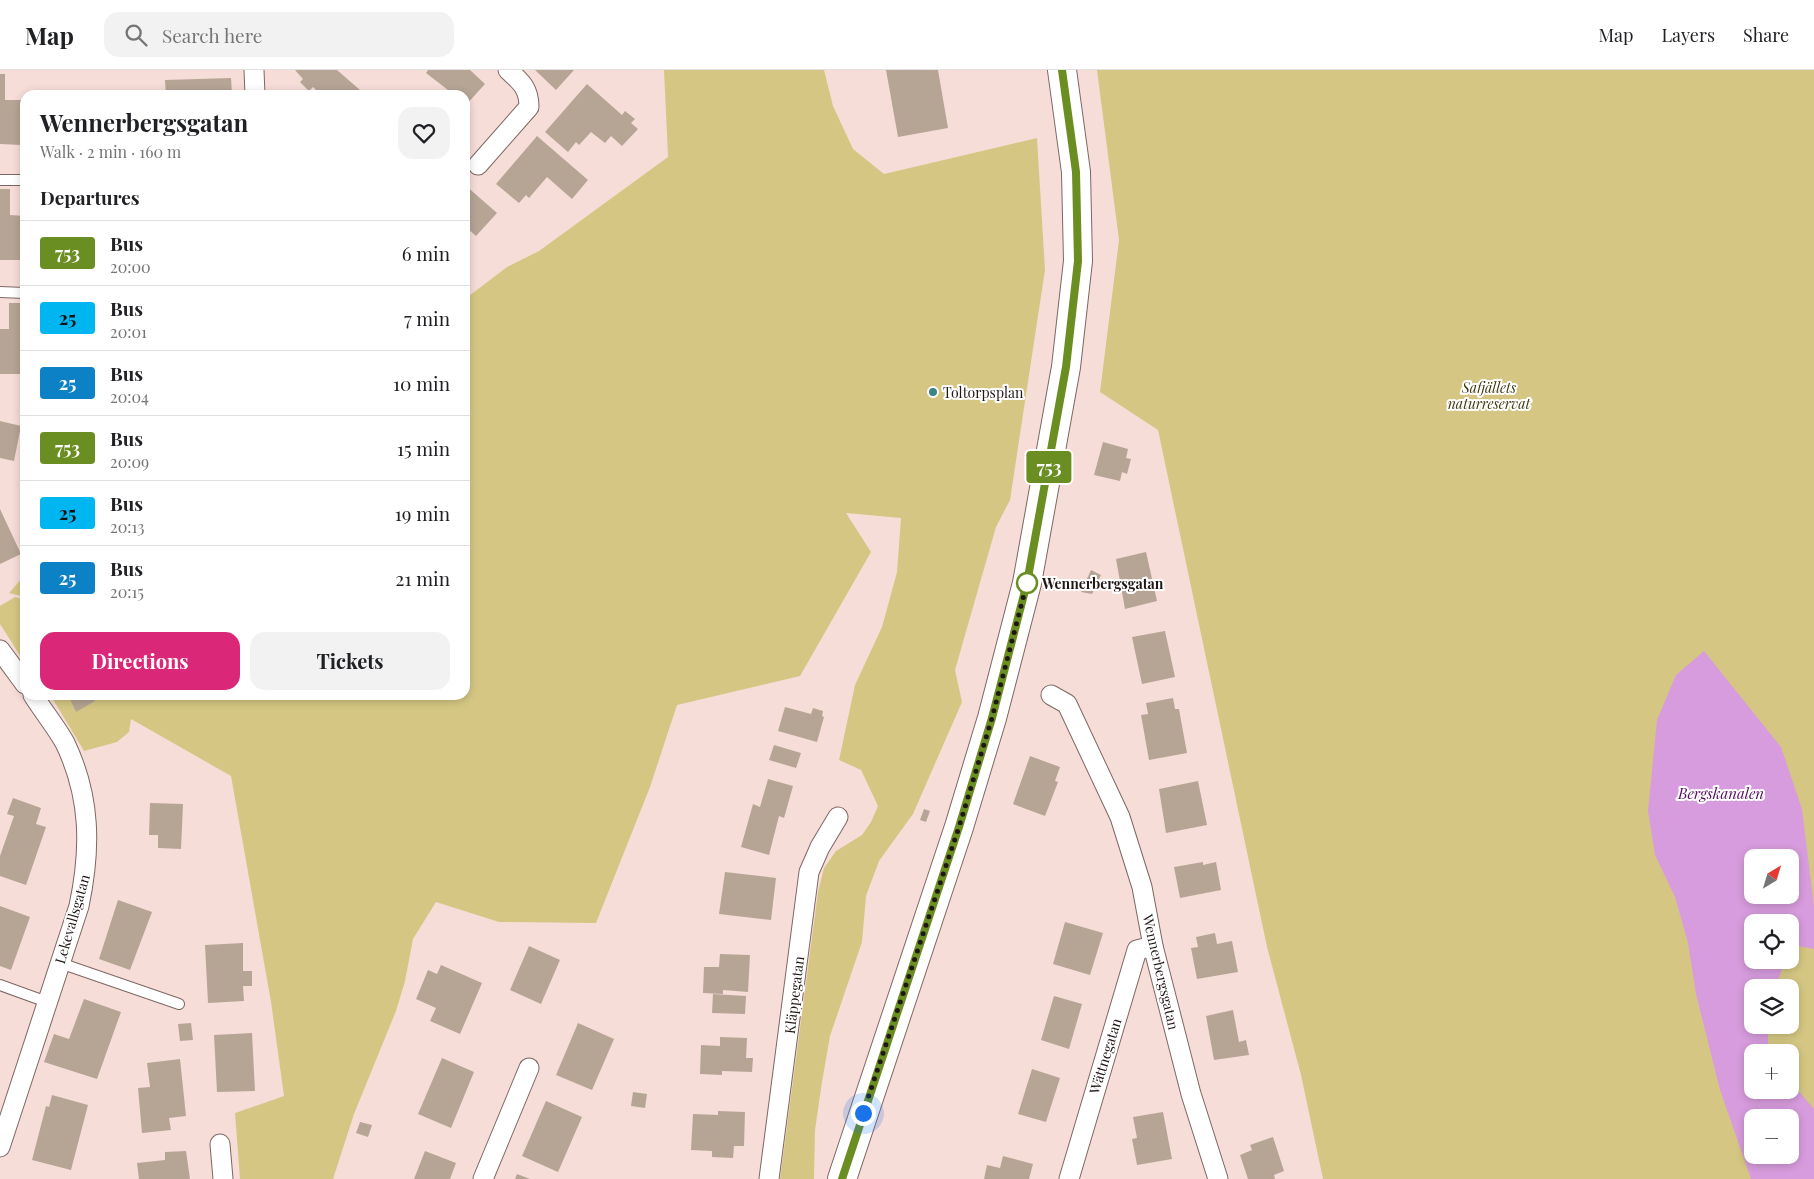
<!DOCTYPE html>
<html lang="en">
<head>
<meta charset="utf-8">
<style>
  body { margin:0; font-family:"Playfair Display",serif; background:#f2f2f2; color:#202124; height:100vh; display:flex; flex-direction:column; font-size:19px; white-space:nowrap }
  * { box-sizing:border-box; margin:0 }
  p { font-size:16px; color:#757577 }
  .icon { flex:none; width:28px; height:28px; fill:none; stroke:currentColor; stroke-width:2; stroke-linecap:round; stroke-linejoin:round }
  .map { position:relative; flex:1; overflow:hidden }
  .drawer { position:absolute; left:20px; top:20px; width:450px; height:610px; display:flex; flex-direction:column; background:#fff; border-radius:15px; box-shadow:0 2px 8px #0003 }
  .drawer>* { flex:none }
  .badge { padding:0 10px; border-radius:4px; font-size:18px; line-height:32px }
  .needle { width:32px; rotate:38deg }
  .fabs { position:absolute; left:1744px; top:779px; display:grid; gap:10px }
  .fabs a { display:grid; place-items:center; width:55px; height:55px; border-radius:10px; background:#fff; box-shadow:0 2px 8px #0003; font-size:25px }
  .you { position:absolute; width:25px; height:25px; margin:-12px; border:4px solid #fff; border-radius:50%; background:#1a73e8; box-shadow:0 0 0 8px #1a73e833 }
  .map>.badge { position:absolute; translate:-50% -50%; box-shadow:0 0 0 2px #fff }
  h2 { padding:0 20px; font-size:19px; line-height:45px }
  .round { display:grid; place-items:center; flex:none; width:52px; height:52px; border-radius:15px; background:#f2f2f2 }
  .summary { display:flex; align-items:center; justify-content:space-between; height:85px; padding:0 20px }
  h1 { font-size:24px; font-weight:700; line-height:38px }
  .primary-button { display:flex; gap:10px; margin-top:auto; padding:10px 20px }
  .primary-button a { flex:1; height:58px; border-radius:15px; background:#db2777; color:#fff; font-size:20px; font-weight:700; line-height:58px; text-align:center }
  .primary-button a+a { background:#f2f2f2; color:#202124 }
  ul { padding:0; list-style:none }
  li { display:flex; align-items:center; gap:15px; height:65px; padding:0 20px; border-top:1px solid #e0e0e0 }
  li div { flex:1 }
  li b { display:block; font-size:19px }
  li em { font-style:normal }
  li .badge { min-width:55px; font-weight:700; text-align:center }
  header { display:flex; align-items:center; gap:30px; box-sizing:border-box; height:70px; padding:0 25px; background:#fff; border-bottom:1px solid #e0e0e0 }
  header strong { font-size:24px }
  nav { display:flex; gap:28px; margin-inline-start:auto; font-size:18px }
  .search { width:350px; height:45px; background:#f2f2f2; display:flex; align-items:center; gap:12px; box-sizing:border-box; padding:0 18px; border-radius:15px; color:#757577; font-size:19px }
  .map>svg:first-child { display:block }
  .green { fill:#d5c783; fill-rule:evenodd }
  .water { fill:#d79cdd; fill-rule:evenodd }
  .building { fill:#b6a595 }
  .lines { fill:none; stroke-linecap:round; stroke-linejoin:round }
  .lane-casing { stroke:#7e6762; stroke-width:12 }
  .street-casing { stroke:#7e6762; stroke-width:21 }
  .secondary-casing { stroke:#7e6762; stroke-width:30 }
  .lane { stroke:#fff; stroke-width:10 }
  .street { stroke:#fff; stroke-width:19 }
  .secondary { stroke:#fff; stroke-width:28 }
  .line-casing { stroke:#fff; stroke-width:11 }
  .line { stroke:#6b8e23; stroke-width:8 }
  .walk { stroke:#201715; stroke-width:5; stroke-dasharray:0 9 }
  .poi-dot { fill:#3c8487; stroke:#fff; stroke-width:2 }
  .stop-dot { fill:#fff; stroke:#6b8e23; stroke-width:2.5 }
  .labels { text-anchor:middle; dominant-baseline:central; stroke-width:4; stroke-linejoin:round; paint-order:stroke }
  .park-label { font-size:14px; font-style:italic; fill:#413913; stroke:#fff }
  .poi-label { font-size:14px; fill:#201715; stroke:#fff; text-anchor:start }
  .stop-label { font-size:14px; font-weight:bold; fill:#201715; stroke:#fff; text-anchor:start }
  .street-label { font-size:14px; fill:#201715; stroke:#fff }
  .water-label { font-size:15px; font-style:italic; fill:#550d5d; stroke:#fff }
</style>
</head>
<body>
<header>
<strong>Map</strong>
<div class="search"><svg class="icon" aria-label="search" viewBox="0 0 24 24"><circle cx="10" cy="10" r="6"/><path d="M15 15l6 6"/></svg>Search here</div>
<nav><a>Map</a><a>Layers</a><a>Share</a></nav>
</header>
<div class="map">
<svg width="1814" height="1109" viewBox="0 0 1814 1109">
  <rect width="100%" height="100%" fill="#f7ddd8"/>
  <g class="green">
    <path d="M664,0H824L833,36L853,79L884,104L1037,68L1045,200L1010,430L996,457L955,600L962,632L913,744L879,791L866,826L862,872L830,966L822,1012L815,1060L814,1109H780L818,822L824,798L836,781L862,765L871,752L878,736L861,700L839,690L855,615L882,557L897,502L901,448L846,443L871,482L800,606L677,635L650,717L596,853L499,852L436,832L413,869L405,911L396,941L354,1044L333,1109H240L235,1043L284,1026L271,932L231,706L131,649L129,662L117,672L84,681L51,626L465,625V229L507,197L539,181L668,87Z"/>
    <path d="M1097,0H1814V1109H1323L1301,1005L1267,877L1158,360L1100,322L1119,170ZM1752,788H1790V825H1752ZM1752,852H1790V890H1752ZM1752,918H1790V955H1752ZM1752,982H1790V1020H1752ZM1752,1048H1790V1085H1752Z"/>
    <path d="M25,505V527L9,523Z"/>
    <path d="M15,527L25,530V586L21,587L0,554V536Z"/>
  </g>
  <path class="water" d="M1704,581L1781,677L1802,739L1814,836V879L1793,875L1790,880V852H1752V890H1785L1776,917L1752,918V955H1768V982H1752V1020H1790V1011L1814,1039V1109H1751L1720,1020L1696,924L1688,873L1675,827L1655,785L1648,741L1657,650L1676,605ZM1752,788H1790V825H1752ZM1752,1048H1790V1085H1752Z"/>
  <g class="building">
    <path d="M295,0H337L360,20L356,25H321L313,17L309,21L300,12L303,9Z"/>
    <path d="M428,0H470L485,14L465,36V25H443L448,20L426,3Z"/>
    <path d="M535,0H574L556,20Z"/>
    <path d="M886,0H938L948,58L898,67Z"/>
    <path d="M0,4H5V30H21V75L0,74Z"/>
    <path d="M231,8L232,25H166L165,10Z"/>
    <path d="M587,14L622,45L625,41L635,49L631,53L638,59L622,76L611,66L605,73L591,62L579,75L576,72L568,82L545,62Z"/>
    <path d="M537,66L588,110L572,129L547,107L529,128L526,125L519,133L496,114Z"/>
    <path d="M465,115L497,143L476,166L465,156Z"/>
    <path d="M0,119H10V145L25,146V190H0Z"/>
    <path d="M9,233H24L25,304H0V259H9Z"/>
    <path d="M0,351L21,356L14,391L0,388Z"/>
    <path d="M1103,372L1128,379L1126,388L1131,389L1127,404L1122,402L1120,411L1094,405Z"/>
    <path d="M0,439L21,484L0,494Z"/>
    <path d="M1146,482L1157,531L1125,539L1116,489Z"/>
    <path d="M1091,500L1101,505L1092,524L1081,522Z"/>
    <path d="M1053,508L1061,516L1058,519L1049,511Z"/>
    <path d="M1165,561L1175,607L1142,614L1132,567Z"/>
    <path d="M68,625H92L95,631L76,642Z"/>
    <path d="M1173,628L1175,639H1179L1187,683L1149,690L1141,645L1148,644L1146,633Z"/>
    <path d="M785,637L811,644L813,638L823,641L822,646L824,647L817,672L778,661Z"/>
    <path d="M774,675L801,683L796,698L769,690Z"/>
    <path d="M1030,686L1060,697L1055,711L1058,712L1045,746L1013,734Z"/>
    <path d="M768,709L793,716L784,748L779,746L769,785L741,777L753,734L760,737Z"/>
    <path d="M1198,711L1207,755L1166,763L1159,719Z"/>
    <path d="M13,728L41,738L36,754L46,757L26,815L0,806V786L14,746L7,744Z"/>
    <path d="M150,733L183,734L181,779L158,778V765H149Z"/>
    <path d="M924,739L930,741L926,752L920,750Z"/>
    <path d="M1203,792V795L1216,792L1221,820L1180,828L1174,797Z"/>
    <path d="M725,802L776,808L771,850L719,844Z"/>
    <path d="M118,830L152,842L130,900L99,889Z"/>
    <path d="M0,836L30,847L11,900L0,896Z"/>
    <path d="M1065,852L1103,863L1090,905L1053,894Z"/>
    <path d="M1215,863L1217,874L1232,871L1238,902L1197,909L1191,878L1198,877L1196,867Z"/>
    <path d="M243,873V901H252V916H243L244,931L208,933L205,875Z"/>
    <path d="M529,876L560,890L541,934L510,920Z"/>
    <path d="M720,884L750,885L748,922L723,920V924L703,923L704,897H719Z"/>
    <path d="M441,895L482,913L460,964L430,951L436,938L416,929L428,900L437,904Z"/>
    <path d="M713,924L746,926L745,944L712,943Z"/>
    <path d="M1054,926L1082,934L1069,979L1041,970Z"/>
    <path d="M84,929L121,942L97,1009L44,992L54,964L69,969Z"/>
    <path d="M1233,940L1239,972L1246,970L1249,985L1214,990L1206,946Z"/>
    <path d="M191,953L193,970L180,971L178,954Z"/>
    <path d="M578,953L614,969L592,1020L556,1005Z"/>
    <path d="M252,963L255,1021L217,1022L214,965Z"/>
    <path d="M720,967L747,968L746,988H753L752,1002L722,1001V1005L700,1004L701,975L720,976Z"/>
    <path d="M442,988L474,1002L451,1058L418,1044Z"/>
    <path d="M180,989L186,1046L169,1048L171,1060L142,1063L138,1018L150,1017L147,993Z"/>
    <path d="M1032,999L1060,1008L1046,1052L1018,1044Z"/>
    <path d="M633,1022L647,1024L645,1038L631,1036Z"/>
    <path d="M52,1025L88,1035L71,1100L32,1090L46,1036L49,1037Z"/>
    <path d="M546,1031L582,1047L558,1102L522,1086Z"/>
    <path d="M718,1041L745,1042L744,1076H734L733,1088L712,1087V1081L691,1080L693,1044L718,1045Z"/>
    <path d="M1163,1042L1172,1089L1137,1095L1132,1069L1137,1068L1133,1047Z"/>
    <path d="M360,1052L372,1055L368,1067L356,1063Z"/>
    <path d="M1273,1067L1284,1101L1274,1105L1275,1109H1248L1240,1085L1252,1080L1250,1075Z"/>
    <path d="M186,1081L190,1109H139L137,1093L165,1090V1082Z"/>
    <path d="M425,1081L456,1093L450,1109H414Z"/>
    <path d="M1003,1086L1033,1094L1029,1109H984L987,1095L1000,1098Z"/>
    <path d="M517,1104L530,1109H515Z"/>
  </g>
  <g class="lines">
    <g class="lane-casing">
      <g id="lane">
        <path d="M0,110H25"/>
        <path d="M0,222L25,223"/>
        <path d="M60,893L179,934"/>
        <path d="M0,915L47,932"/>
      </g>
    </g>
    <g class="street-casing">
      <g id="street">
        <path d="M254,0L255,25"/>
        <path d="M478,95L529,37C529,18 521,12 508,0"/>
        <path d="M0,580L25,614"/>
        <path d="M1051,625L1067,634L1120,747L1142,817L1153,876L1191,1024L1218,1109"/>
        <path d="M220,1074L223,1109"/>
        <path d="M0,1077L79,836C91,779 91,727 65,673C56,657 43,641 33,625"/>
        <path d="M483,1109L529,998"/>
        <path d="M769,1109L809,802L820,777L838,747"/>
        <path d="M1069,1109L1137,880L1153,876"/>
      </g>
    </g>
    <g class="secondary-casing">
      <path id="secondary" d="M842,1109L959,757L992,648L1027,513L1066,297L1078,191L1076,102L1062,0"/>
    </g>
    <use href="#lane" class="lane"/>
    <use href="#street" class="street"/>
    <use href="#secondary" class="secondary"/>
  </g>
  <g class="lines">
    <g class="line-casing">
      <path id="line" d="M842,1109L959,757L992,648L1027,513L1066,297L1078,191L1076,102L1062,0"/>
    </g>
    <use href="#line" class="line"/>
    <path class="walk" d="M863,1043L959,757L992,648L1027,513"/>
  </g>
  <circle class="poi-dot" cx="933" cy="322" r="5"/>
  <circle class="stop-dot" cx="1027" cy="513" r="10"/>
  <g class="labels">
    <g class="park-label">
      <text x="1489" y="317">Safjällets<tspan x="1489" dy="16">naturreservat</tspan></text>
    </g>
    <g class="poi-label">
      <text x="943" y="322">Toltorpsplan</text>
    </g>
    <g class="stop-label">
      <text x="1042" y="513">Wennerbergsgatan</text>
    </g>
    <g class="street-label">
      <text transform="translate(72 849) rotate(-74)">Lekevallsgatan</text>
      <text transform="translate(1161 902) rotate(77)">Wennerbergsgatan</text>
      <text transform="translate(794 925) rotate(-83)">Kläppegatan</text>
      <text transform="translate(1105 986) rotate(-73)">Wättnegatan</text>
    </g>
    <g class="water-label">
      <text x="1721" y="723">Bergskanalen</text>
    </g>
  </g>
</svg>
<div class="fabs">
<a><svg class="needle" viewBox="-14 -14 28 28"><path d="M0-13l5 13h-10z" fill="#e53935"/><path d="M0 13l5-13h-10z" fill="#757577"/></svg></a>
<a><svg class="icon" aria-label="locate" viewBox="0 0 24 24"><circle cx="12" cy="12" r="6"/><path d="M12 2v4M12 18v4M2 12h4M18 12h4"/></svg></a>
<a><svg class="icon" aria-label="layers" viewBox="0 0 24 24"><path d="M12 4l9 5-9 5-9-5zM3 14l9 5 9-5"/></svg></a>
<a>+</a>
<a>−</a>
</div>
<div class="you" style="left:863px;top:1043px"></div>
<b class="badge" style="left:1049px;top:397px;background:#6b8e23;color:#fff">753</b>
<section class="drawer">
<div class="summary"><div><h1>Wennerbergsgatan</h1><p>Walk · 2 min · 160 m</p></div><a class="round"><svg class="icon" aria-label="heart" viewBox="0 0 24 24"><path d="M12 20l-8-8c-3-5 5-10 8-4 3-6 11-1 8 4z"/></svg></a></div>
<h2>Departures</h2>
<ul>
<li><span class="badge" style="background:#6b8e23;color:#fff">753</span><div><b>Bus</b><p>20:00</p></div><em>6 min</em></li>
<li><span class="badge" style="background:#00b6f1;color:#111">25</span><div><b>Bus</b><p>20:01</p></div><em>7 min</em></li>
<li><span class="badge" style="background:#0c81c5;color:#fff">25</span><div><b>Bus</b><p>20:04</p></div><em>10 min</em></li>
<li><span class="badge" style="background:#6b8e23;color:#fff">753</span><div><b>Bus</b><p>20:09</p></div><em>15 min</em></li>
<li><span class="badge" style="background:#00b6f1;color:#111">25</span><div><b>Bus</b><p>20:13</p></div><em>19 min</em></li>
<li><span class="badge" style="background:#0c81c5;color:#fff">25</span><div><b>Bus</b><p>20:15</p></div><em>21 min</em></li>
</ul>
<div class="primary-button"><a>Directions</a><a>Tickets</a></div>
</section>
</div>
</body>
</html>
